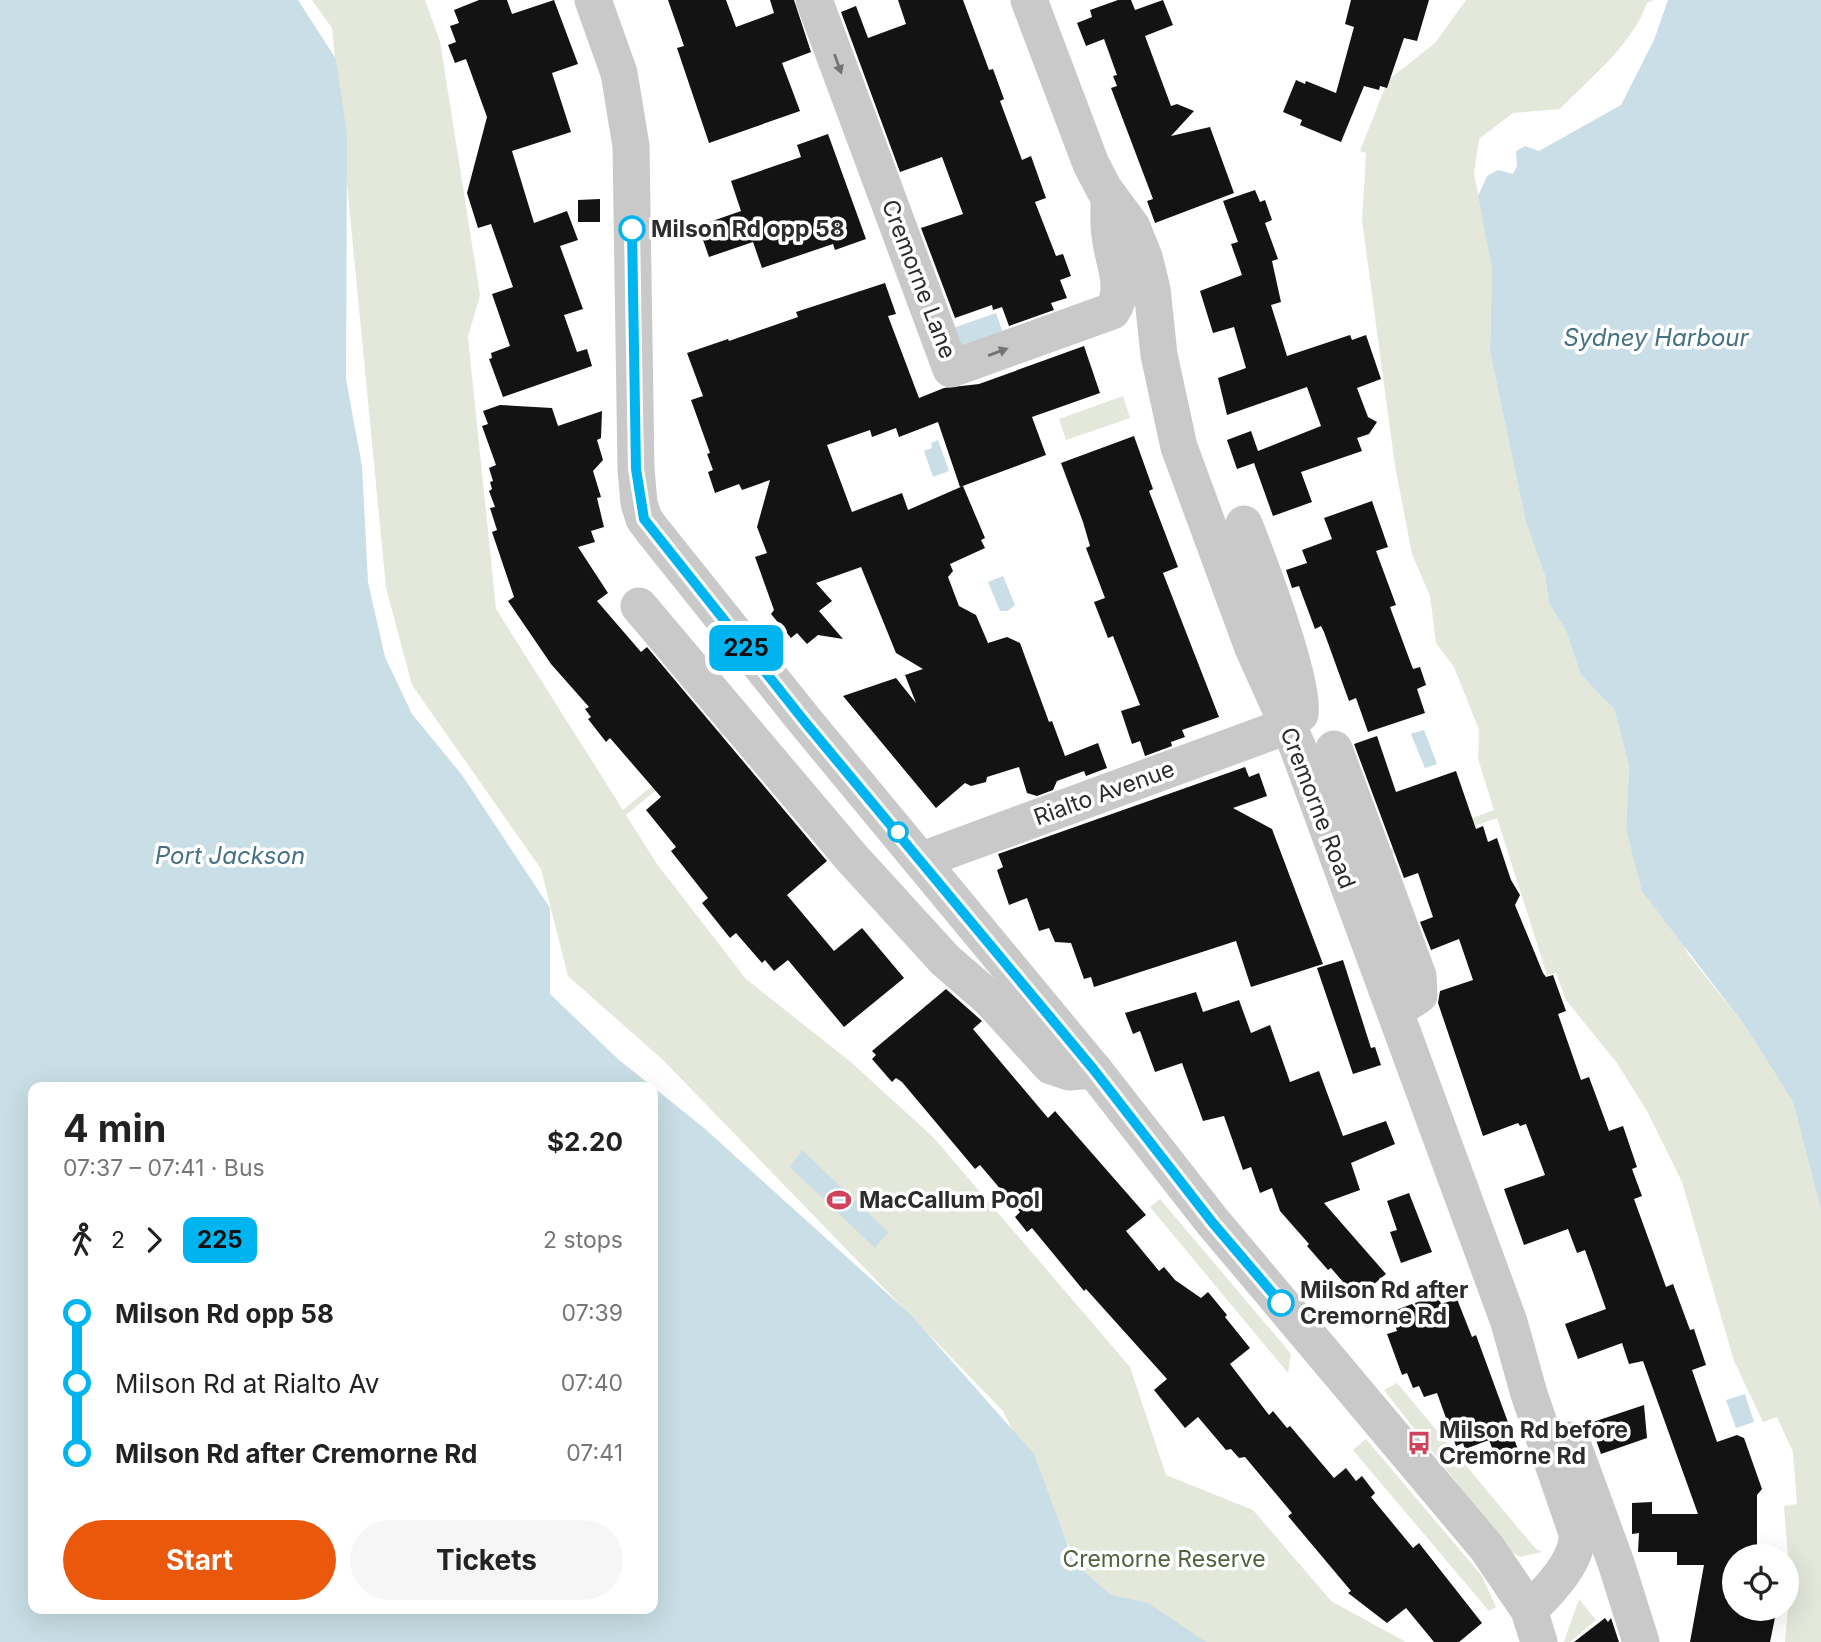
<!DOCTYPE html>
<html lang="en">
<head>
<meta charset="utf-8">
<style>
  body { margin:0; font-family:Inter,sans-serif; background:#f6f6f6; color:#222; height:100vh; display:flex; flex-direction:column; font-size:26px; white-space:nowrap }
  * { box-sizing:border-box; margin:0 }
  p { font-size:23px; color:#767676 }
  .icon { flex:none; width:38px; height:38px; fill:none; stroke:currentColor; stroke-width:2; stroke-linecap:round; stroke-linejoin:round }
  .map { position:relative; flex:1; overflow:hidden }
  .panel { position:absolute; left:28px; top:1082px; width:630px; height:532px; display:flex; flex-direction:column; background:#fff; border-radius:14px; box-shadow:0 7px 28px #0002 }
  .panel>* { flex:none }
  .badge { padding:0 14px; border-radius:10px; font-size:24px; line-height:46px }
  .controls { position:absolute; left:1722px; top:1544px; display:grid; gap:14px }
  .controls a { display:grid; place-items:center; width:77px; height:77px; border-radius:50%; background:#fff; box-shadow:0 7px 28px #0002; font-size:35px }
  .map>.badge { position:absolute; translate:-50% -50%; box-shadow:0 0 0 4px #fff }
  .legs { display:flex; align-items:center; gap:10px; height:77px; padding:0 35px; font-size:23px }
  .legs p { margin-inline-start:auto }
  .overview { display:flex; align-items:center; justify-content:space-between; height:119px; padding:0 35px }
  h1 { font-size:38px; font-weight:700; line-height:52px }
  .button { display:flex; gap:14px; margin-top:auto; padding:14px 35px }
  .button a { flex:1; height:80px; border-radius:42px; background:#ea580c; color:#fff; font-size:28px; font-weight:700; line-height:80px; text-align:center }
  .button a+a { background:#f6f6f6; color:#222 }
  ul { padding:0 35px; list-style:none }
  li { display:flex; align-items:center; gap:24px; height:70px; font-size:26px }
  li i { display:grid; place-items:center; width:10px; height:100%; margin:0 9px; background:currentColor }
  li i::after { content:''; width:18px; height:18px; margin:-9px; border:5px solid; border-radius:50%; background:#fff }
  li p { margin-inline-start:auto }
  li:first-child i { background:linear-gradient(#0000 50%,currentColor 0) }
  li:last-child i { background:linear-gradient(currentColor 50%,#0000 0) }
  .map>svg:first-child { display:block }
  .green { fill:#e3e8db }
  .water { fill:#c9dee6 }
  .building { fill:#131313 }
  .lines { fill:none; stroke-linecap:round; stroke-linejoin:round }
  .minor { stroke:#c9c9c9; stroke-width:37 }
  .oneway { fill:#737373 }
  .line-1-casing { stroke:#fff; stroke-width:16 }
  .line-1 { stroke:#00b5ef; stroke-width:10 }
  .stop-1-dot { fill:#fff; stroke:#00b5ef; stroke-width:3.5 }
  .labels { text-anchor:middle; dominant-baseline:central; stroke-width:7; stroke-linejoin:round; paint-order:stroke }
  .stop-label { font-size:23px; font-weight:bold; fill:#2c2c2c; stroke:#fff; text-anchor:start }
  .street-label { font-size:23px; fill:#2c2c2c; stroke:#fff }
  .poi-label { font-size:23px; font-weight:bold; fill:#2c2c2c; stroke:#fff; text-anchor:start }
  .park-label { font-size:23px; fill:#53613f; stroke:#fff }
  .water-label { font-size:24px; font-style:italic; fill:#457283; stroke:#fff }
</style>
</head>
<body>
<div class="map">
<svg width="1821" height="1642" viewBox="0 0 1821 1642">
  <rect width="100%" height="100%" fill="#fff"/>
  <g class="green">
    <path d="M312,0H425L440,41L480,295L468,337L496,609L623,810L728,723L732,728L626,815L657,864L746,979L852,1063L934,1138L1130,1367L1166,1475L1253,1510L1331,1601L1406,1642H1163L1106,1623L1003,1411L663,1060L568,976L541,869L412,685L386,588L332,28Z"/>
    <path d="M1466,0H1654L1647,3C1632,45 1591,77 1560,109L1513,113L1479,139L1474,173L1492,270L1490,352L1526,523L1545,576L1549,603L1566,631L1581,675L1614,709L1629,766L1626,829L1688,954L1745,1026L1793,1102L1821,1211V1642H1785L1790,1584L1784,1506L1797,1504L1793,1452L1777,1417L1763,1422L1734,1361L1682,1182L1647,1111L1617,1063L1566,1000L1556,973L1547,975L1497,818L1382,858L1380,852L1494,810L1478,759L1479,730L1454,667L1436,643L1430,596L1412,554L1395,466L1362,220L1366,153L1360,151L1388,80L1435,43Z"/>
    <path d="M1123,396L1130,418L1066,440L1059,419Z"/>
    <path d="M1160,1199L1287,1349L1291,1354L1288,1373L1150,1207Z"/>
    <path d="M1397,1383L1535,1548L1542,1552L1520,1557L1510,1551L1384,1390Z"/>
    <path d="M1366,1439L1482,1576L1496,1607L1489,1611L1353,1450Z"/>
    <path d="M1579,1599L1596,1620L1570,1642H1564Z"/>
  </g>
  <g class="water">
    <path d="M0,0H298L336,59L347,134L346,379L362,466L368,582L385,657L412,714L462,775L550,908V994L619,1060L653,1087H33V1608H653V1087L704,1128L911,1315L1034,1454L1074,1563L1111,1595L1148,1603L1206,1642H0Z"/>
    <path d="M1668,0H1821V1211L1793,1102L1745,1026L1642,891L1626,829L1629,766L1614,709L1581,675L1566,631L1549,603L1545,576L1526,523L1490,352L1492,270L1478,196L1487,176L1498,170L1513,174L1517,166L1516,151L1525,146L1539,151L1621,105L1654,40Z"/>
    <path d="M996,313L1003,333L960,348L953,328Z"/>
    <path d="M938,440L949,471L933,477L924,451L932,448L931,443Z"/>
    <path d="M1003,576L1015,605L1008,611H1000L988,582Z"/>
    <path d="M1424,730L1437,764L1425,768L1411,734Z"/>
    <path d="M802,1150L888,1232L875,1248L790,1167Z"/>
    <path d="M1745,1394L1754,1422L1736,1428L1726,1400Z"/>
  </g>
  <g class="building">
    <path d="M479,0H507L512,14L554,0L578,64L552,73L571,132L512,151L534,223L567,211L578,240L560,246L583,309L564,315L577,352L587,349L592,366L503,397L489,359L492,358L491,353L510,346L492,294L513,287L491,224L478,228L467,193L487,117L466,59L455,63L448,45L456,42L450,26L459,23L454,10Z"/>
    <path d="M668,0H726L736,27L774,13L770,0H794L811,52L782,63L800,111L709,143L677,48L684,46Z"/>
    <path d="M898,0H963L989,70L993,69L1004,99L1000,101L1022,160L1031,156L1046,198L1035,202L1056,256L1063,254L1071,276L1060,280L1067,298L1051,303L1054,310L1009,326L1002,307L993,310L992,305L955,318L921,228L963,214L942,157L900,172L841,12L856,6L868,38L906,24Z"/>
    <path d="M1118,0H1131L1135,10L1163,0L1173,25L1145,36L1171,106L1177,104L1194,111L1171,136L1210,127L1234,193L1155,223L1147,201L1153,199L1111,88L1117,86L1113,76L1117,75L1104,39L1086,46L1077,23L1092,17L1090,10Z"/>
    <path d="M1351,0H1429L1417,41L1404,38L1387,88L1380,86L1379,90L1364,86L1341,142L1300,125L1302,120L1283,112L1296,80L1305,84L1306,81L1336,93L1354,27L1345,24Z"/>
    <path d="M828,134L866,239L835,250L833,244L762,268L753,242L709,257L698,226L741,211L731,181L801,157L797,145Z"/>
    <path d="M1255,190L1260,202L1265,200L1272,220L1265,223L1278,259L1272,261L1281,302L1271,305L1287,356L1350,335L1352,340L1366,335L1381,379L1357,388L1368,417L1377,422L1369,434L1357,438L1362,451L1301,472L1312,502L1273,516L1254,463L1237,469L1227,440L1251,431L1258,451L1321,426L1307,387L1227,415L1218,378L1246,368L1234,327L1213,333L1200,291L1242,275L1231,244L1238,242L1223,201Z"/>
    <path d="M600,199V222H578V200Z"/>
    <path d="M885,283L896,314L888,316L919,398L944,388L979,384L1084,346L1100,393L1032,417L1046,455L960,487L938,422L899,437L896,428L872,437L870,430L827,445L852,512L902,493L908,510L963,486L985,538L981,540L985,548L950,564L953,571L948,577L959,606L976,615L988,643L1007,637L1020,643L1049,722L1052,721L1065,756L1098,743L1107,768L1086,776L1084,771L1057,781L1053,790L1037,796L1027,793L1019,767L987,777L986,782L971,786L965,783L936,808L843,696L896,678L916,703L905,675L923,669L896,653L861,567L816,583L832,601L819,611L843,639L818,635L807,644L797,633L791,638L771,614L774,610L755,557L767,553L757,527L770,480L742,490L739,484L715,493L708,472L713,470L707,454L710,453L691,400L703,396L687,353L728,339L729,341L798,317L796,312Z"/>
    <path d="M500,405L552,408L558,426L602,411L601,438L597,440L603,460L593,471L601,497L597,498L604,527L591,531L595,542L578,547L608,593L597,601L641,652L647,647L827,861L787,895L834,951L862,928L904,978L844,1027L788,960L774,971L765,960L762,963L736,933L730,938L702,903L708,898L671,851L676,847L646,810L661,797L610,738L606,742L588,719L591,717L585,709L589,707L551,664L508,601L514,597L492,532L497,530L490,508L495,507L489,491L492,489L490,482L493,481L489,468L496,465L482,426L488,424L483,411Z"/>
    <path d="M1134,436L1153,489L1149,491L1178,567L1163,573L1219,717L1182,730L1185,737L1171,742L1172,746L1145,756L1140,741L1132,744L1121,711L1140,705L1113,636L1108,638L1094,602L1105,598L1086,548L1090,546L1083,522L1061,463Z"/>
    <path d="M1372,501L1388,547L1376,551L1396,605L1390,607L1413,669L1420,667L1426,685L1417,689L1425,713L1368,732L1356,698L1349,701L1324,632L1321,626L1315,629L1299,586L1292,588L1286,570L1307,563L1302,550L1332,539L1324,518Z"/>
    <path d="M1377,736L1396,792L1456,771L1476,829L1483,826L1488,842L1497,838L1511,880L1520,895L1515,905L1543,973L1546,977L1553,975L1566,1011L1558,1014L1581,1080L1589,1077L1609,1131L1623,1126L1637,1167L1632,1169L1642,1196L1634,1199L1666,1287L1673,1284L1690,1330L1694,1329L1706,1365L1692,1370L1717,1442L1737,1435L1744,1438L1762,1489L1757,1495V1556H1734V1608H1777L1770,1642H1690L1704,1565H1677V1552H1638L1639,1533L1632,1534V1503L1652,1502V1514H1698L1643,1361L1629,1364L1622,1343L1578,1359L1565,1324L1606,1309L1585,1250L1577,1253L1568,1229L1524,1245L1504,1189L1545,1175L1526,1124L1520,1126L1518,1123L1483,1136L1438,1003L1440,991L1473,980L1459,939L1431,950L1420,922L1433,917L1418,873L1404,878L1354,744Z"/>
    <path d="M1245,767L1249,777L1259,773L1267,796L1233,808L1272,829L1323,964L1251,987L1236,941L1094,987L1091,977L1084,979L1071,943L1055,942L1049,928L1039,931L1027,898L1009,905L997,870L1003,867L998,854Z"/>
    <path d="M1343,960L1371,1048L1375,1047L1381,1065L1353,1074L1317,968Z"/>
    <path d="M946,989L982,1021L973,1029L1048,1118L1055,1111L1146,1215L1126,1231L1159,1271L1164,1267L1175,1280L1201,1298L1208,1292L1227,1315L1225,1317L1250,1348L1230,1364L1269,1415L1273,1411L1287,1428L1290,1426L1334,1478L1346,1468L1356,1481L1362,1476L1375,1493L1371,1497L1413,1548L1419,1543L1482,1623L1459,1642H1434L1406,1608L1387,1623L1348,1593L1351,1591L1288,1516L1292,1513L1245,1457L1239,1458L1231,1449L1226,1450L1198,1417L1185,1428L1154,1390L1167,1379L1086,1289L1084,1291L1032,1228L1027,1232L1015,1217L1020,1212L980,1165L975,1169L902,1082L896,1078L892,1082L872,1059L876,1055L872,1051Z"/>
    <path d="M1196,992L1203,1012L1239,1000L1251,1033L1270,1025L1290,1082L1319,1071L1343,1136L1386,1121L1395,1144L1351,1163L1360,1190L1324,1203L1386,1274L1361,1295L1353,1287L1350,1290L1331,1268L1328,1270L1307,1246L1309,1244L1280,1211L1272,1188L1260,1193L1251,1167L1243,1170L1224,1116L1203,1121L1182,1063L1155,1072L1140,1031L1133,1034L1125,1013Z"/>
    <path d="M1409,1193L1432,1252L1401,1263L1390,1232L1397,1230L1387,1201Z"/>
    <path d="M1438,1295L1441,1304L1457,1299L1472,1337L1476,1335L1520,1455L1498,1463L1489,1440L1465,1449L1463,1443L1456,1446L1437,1393L1424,1397L1419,1386L1413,1388L1407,1373L1402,1375L1387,1334L1397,1331L1391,1312L1412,1304L1418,1311L1415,1303Z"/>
    <path d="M1644,1405L1647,1438L1601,1454L1590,1423Z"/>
    <path d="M1605,1618L1608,1622L1611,1618L1619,1642H1574Z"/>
  </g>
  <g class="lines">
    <g class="minor">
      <path d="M593,0L619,73L631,146L636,469L639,503L644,519L653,531L805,721L1094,1070L1212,1221L1487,1548L1529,1610L1539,1642"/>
      <path d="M814,0L951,369L1112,311C1128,287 1112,260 1110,235C1108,222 1109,209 1109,196"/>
      <path d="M1029,0L1091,164L1104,189L1132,227L1144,257L1152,289L1159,355L1179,447L1253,648L1298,748L1509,1322L1529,1394L1577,1533C1579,1560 1548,1592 1529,1610"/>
      <path d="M639,606L851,857L945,960L990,999L1051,1066L1069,1072L1094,1070"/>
      <path d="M1334,749L1418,976L1419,995L1395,1011"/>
      <path d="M922,860L1287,726L1300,714C1306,684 1257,557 1244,524"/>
      <path d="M1571,1440L1616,1563L1641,1642"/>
    </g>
  </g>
  <defs><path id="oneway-solid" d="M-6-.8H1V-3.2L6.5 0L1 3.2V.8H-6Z" transform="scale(1.75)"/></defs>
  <g class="oneway">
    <use href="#oneway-solid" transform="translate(838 64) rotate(70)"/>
    <use href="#oneway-solid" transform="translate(998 352) rotate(-20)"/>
  </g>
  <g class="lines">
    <g class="line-1-casing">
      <path id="line-1" d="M632,229L636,469L644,519L805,722L1094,1070L1212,1222L1281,1303"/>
    </g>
    <use href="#line-1" class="line-1"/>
  </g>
  <defs>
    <g id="stadium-bare" transform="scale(1.89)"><path d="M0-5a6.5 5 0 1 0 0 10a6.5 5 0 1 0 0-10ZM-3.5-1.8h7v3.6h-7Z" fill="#ce425c" stroke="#fff" stroke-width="2.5" paint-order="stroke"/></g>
    <g id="bus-bare" transform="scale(1.89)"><path d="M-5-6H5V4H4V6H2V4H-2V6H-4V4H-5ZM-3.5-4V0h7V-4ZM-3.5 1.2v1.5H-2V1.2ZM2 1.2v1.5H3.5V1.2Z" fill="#ce425c" stroke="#fff" stroke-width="2.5" paint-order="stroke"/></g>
  </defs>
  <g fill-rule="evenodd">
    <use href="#stadium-bare" x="839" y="1200"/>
    <use href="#bus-bare" x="1419" y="1443"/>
  </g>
  <g class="stop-1-dot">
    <circle cx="632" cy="229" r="12"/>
    <circle cx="898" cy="832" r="9"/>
    <circle cx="1281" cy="1303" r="12"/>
  </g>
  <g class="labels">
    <g class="stop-label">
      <text x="651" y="229">Milson Rd opp 58</text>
      <text x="1300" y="1290">Milson Rd after<tspan x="1300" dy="26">Cremorne Rd</tspan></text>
    </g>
    <g class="street-label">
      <text transform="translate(919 279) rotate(69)">Cremorne Lane</text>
      <text transform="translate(1104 793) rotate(-20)">Rialto Avenue</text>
      <text transform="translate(1318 808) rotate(69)">Cremorne Road</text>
    </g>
    <g class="poi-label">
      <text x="859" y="1200">MacCallum Pool</text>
      <text x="1439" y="1430">Milson Rd before<tspan x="1439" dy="26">Cremorne Rd</tspan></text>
    </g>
    <g class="park-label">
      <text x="1164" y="1559">Cremorne Reserve</text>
    </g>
    <g class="water-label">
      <text x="1656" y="337">Sydney Harbour</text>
      <text x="230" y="855">Port Jackson</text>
    </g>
  </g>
</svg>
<div class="controls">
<a><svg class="icon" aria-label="locate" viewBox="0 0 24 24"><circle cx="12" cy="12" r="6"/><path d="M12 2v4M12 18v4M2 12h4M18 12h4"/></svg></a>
</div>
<b class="badge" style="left:746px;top:648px;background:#00b5ef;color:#111">225</b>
<section class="panel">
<div class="overview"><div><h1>4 min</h1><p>07:37 – 07:41 · Bus</p></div><b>$2.20</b></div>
<div class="legs"><svg class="icon" aria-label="walk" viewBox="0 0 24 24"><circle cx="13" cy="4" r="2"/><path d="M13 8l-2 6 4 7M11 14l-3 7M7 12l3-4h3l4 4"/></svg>2<svg class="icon" aria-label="forward" viewBox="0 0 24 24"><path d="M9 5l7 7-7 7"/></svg><b class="badge" style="background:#00b5ef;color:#111">225</b><p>2 stops</p></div>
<ul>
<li><i style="color:#00b5ef"></i><b>Milson Rd opp 58</b><p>07:39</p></li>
<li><i style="color:#00b5ef"></i><span>Milson Rd at Rialto Av</span><p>07:40</p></li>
<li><i style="color:#00b5ef"></i><b>Milson Rd after Cremorne Rd</b><p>07:41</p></li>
</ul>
<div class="button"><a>Start</a><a>Tickets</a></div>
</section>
</div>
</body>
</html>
